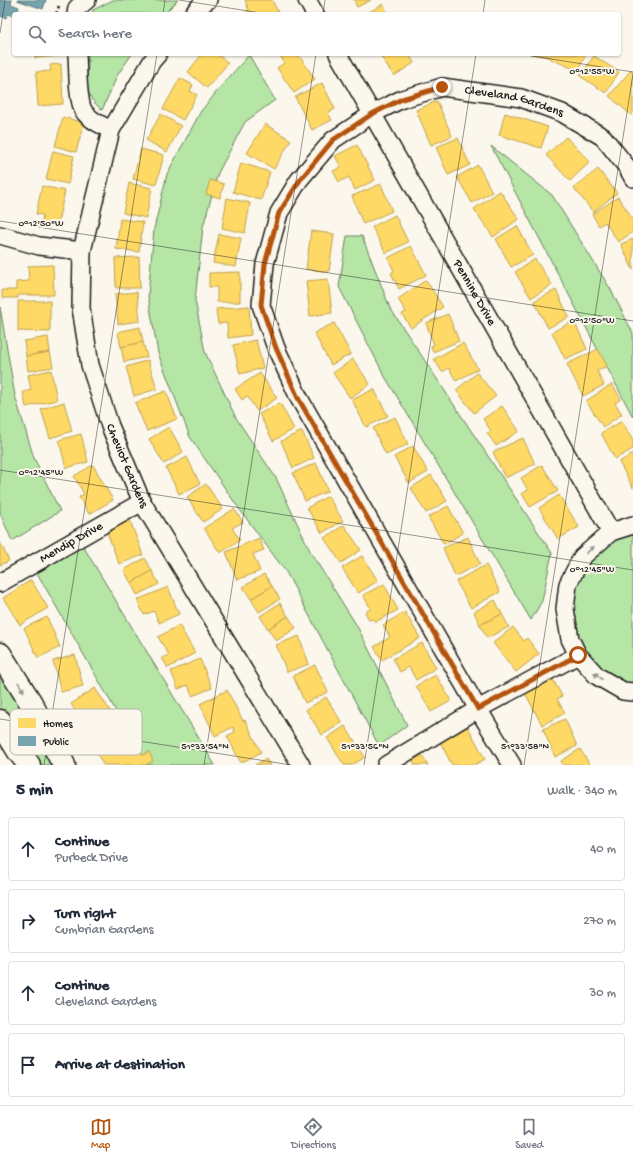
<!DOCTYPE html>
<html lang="en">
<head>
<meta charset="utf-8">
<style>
	body { margin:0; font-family:"Gochi Hand",sans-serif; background:#f2f2f3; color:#1f2937 }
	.stop { position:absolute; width:12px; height:12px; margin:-9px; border:3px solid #b45309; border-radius:50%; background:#fff }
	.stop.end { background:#b45309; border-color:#fff; box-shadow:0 1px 4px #0008 }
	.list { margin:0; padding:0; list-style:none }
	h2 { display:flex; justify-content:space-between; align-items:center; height:52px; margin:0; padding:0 16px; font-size:17px }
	h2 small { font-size:13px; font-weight:400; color:#747a83 }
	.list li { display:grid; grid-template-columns:26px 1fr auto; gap:12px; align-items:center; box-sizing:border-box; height:64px; margin:0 8px 8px; padding:0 8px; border:1px solid #e0e1e3; border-radius:4px }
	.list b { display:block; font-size:15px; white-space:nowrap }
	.list p { margin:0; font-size:13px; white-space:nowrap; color:#747a83 }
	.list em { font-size:13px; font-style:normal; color:#747a83 }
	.icon { flex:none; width:22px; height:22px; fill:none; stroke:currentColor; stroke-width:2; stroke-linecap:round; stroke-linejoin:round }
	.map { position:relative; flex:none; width:633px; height:765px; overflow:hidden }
	.search { position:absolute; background:#fff; box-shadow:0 1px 3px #0004; left:12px; right:12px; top:12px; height:44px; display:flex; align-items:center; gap:10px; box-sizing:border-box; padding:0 14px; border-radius:4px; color:#747a83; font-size:15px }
	.sheet { height:340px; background:#fff }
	nav { display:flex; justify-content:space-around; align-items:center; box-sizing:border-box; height:56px; border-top:1px solid #e0e1e3; background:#fff; font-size:11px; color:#747a83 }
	nav a { display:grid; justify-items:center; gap:2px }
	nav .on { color:#b45309 }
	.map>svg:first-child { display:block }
	.green { fill:#b5e6a6; stroke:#688161 }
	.homes { fill:#ffd966; stroke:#bba050 }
	.public { fill:#76a5af; stroke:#5b7c83 }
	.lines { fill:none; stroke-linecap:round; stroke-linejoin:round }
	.minor-casing { stroke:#1c1c1c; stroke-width:20 }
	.tertiary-casing { stroke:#1c1c1c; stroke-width:25 }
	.path { stroke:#1c1c1c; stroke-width:2.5; stroke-dasharray:3 3; stroke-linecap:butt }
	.minor { stroke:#fbf7ec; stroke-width:17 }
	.tertiary { stroke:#fbf7ec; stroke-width:22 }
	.oneway { fill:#97948e }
	.route { stroke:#b45309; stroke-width:5 }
	.ticks { fill:none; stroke:#1c1c1c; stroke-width:1; stroke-opacity:0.45 }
	.labels { text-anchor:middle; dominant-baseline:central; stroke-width:4; stroke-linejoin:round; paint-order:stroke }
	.street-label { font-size:13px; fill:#1c1c1c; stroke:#fbf7ec }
	.key { fill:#fbf7ec; stroke:#b8b5ae; stroke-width:1 }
	.key-label { font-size:11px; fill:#1c1c1c }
	.ticks-label { font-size:10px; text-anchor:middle; fill:#1c1c1c; stroke:#fbf7ec; stroke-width:4; stroke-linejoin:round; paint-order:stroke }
</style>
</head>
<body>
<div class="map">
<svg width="633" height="765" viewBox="0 0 633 765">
	<rect width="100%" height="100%" fill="#fbf7ec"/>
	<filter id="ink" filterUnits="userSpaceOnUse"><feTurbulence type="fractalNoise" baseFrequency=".025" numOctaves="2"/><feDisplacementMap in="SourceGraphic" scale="8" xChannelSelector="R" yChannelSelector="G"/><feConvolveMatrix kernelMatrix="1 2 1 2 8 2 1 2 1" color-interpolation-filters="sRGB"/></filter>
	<g filter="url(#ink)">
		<g class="green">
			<polygon points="113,0 178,0 164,14 92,14 93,10"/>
			<path d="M 88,54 L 132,54 L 118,74 L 102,110 C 80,92 89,78 88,54 Z"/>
			<polygon points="249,55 275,100 245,122 218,173 203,227 195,300 205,352 236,418 276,478 311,553 357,626 407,725 379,746 286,572 235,503 190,437 158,353 148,296 154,229 167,174 201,111 224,83"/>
			<polygon points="491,146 552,195 611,290 633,333 633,417"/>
			<polygon points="347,236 362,236 390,308 552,553 542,601 531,620 384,375 339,287"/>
			<polygon points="0,307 15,396 34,458 60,511 12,541 0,513"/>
			<polygon points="633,525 633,692 578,655 568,584 582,557"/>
			<polygon points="83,546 215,765 147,765 37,573"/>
			<polygon points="0,665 59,765 35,765 0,707"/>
		</g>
		<g class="homes">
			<polygon points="245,0 272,0 278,12 274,14 245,14 244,13 249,11"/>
			<polygon points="354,0 371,0 357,7"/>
			<polygon points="383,4 388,14 366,14"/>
			<polygon points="35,54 60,54 60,56 35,58"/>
			<polygon points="202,54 217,54 228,63 207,88 188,72"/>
			<polygon points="285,54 298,54 315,79 294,93 277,68 284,63 281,57"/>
			<polygon points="379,54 409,54 414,63 394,76"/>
			<polygon points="530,54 548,54 548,57"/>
			<polygon points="551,54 586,54 578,71 549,58"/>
			<polygon points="594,56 619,72 606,93 580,76"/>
			<polygon points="61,64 63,104 38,106 36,72 51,71 50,65"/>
			<polygon points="631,70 633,71 633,113 631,115 609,96"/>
			<polygon points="180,78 193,85 190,91 197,95 183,120 163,109"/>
			<polygon points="322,83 335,109 328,113 332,120 312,130 295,97"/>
			<polygon points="437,101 452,136 431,145 416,110"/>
			<polygon points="505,113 548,127 541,148 499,135"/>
			<polygon points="161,114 181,126 167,152 146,140"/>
			<polygon points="63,117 84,123 76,152 55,146"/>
			<polygon points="265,124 291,140 274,169 247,153"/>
			<polygon points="566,137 590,162 570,181 546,155"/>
			<polygon points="458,138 470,165 448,175 436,147"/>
			<polygon points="357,145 375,180 355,190 349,177 339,182 333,171 341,167 335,156"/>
			<polygon points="141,149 164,155 156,185 133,179"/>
			<polygon points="53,151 74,156 68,184 46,179"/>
			<polygon points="241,163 270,172 261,200 233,192"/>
			<polygon points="478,165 492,192 472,203 457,177"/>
			<polygon points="598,169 617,193 593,212 574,188"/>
			<polygon points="210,180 224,184 220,198 206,194"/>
			<polygon points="129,183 152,188 146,218 123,213"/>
			<polygon points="381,184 392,211 363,224 352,196"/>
			<polygon points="42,186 65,191 57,226 41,223 43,215 36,214"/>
			<polygon points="500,191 519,219 493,237 474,209"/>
			<polygon points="618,197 633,219 633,232 618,242 605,222 599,226 592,214"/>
			<polygon points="227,198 250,203 245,233 222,228"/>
			<polygon points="395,215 408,242 386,253 372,227"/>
			<polygon points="120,219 143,222 139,252 116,249"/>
			<polygon points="517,226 533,255 511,267 496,239"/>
			<polygon points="311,231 334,234 329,272 306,269"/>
			<polygon points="219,234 241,238 236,267 213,263"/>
			<polygon points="633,239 633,270 621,244"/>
			<polygon points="411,246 426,275 399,289 391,273 394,271 388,258"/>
			<polygon points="139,257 140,288 116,288 115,258"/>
			<polygon points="535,259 552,285 531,298 515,272"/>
			<polygon points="53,265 54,295 18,295 18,298 2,298 2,290 16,290 16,282 29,281 28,266"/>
			<polygon points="240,272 240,302 217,302 217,287 209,287 209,273"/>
			<polygon points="328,279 332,313 310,316 306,281"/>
			<polygon points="426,280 443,307 411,328 402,314 406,312 398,299"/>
			<polygon points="556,290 569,317 548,328 534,301"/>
			<polygon points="137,292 140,321 118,324 115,294"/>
			<polygon points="18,301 50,301 50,332 18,331"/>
			<polygon points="249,306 251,335 228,338 227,323 218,324 216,309"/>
			<polygon points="448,314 459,341 433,352 431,346 434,345 426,323"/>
			<polygon points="574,321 587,349 565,359 552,332"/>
			<polygon points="334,323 351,354 331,365 314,333"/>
			<polygon points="140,327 143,342 121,347 118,332"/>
			<polygon points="48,337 50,352 26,356 24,341"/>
			<polygon points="256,340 263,368 240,374 233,345"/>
			<polygon points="143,342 147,357 124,362 121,347"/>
			<polygon points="463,343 478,369 456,381 449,368 442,372 434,359"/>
			<polygon points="598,349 607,366 597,371 604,385 583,396 567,364"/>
			<polygon points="50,352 53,367 28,371 26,356"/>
			<polygon points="353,359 370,384 350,398 333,373"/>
			<polygon points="148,360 157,389 134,396 126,367"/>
			<polygon points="51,370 57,400 26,407 23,392 31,390 28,375"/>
			<polygon points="260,373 277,398 257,411 247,396 242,400 235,389"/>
			<polygon points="477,373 496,396 474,413 456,390"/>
			<polygon points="612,384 621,399 615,403 622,414 603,427 586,401"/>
			<polygon points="374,389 388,416 366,427 352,400"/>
			<polygon points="166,391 177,419 147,431 135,403"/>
			<polygon points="64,402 72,431 50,438 41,409"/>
			<polygon points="280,403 294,429 273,441 259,414"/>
			<polygon points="502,406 519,431 496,446 487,433 491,431 483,419"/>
			<polygon points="395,417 408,444 386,455 373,428"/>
			<polygon points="622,421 633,441 633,449 615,459 601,433"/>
			<polygon points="169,427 183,452 164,464 149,439"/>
			<polygon points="302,431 314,458 293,468 281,441"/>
			<polygon points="81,434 88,462 66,468 59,440"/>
			<polygon points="523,438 535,464 505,478 493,452"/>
			<polygon points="413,446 428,472 409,483 394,457"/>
			<polygon points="633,454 633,488 619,462"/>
			<polygon points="187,457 200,484 179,494 166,468"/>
			<polygon points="316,463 328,491 305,501 293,473"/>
			<polygon points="93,465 113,500 89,514 79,497 84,494 74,476"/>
			<polygon points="542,465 558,491 530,507 522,494 528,490 521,478"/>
			<polygon points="431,475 447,501 426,513 411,488"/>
			<polygon points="206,484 223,509 203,522 187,497"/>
			<polygon points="559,495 579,527 558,539 539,508"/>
			<polygon points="328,496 343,521 322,533 307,508"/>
			<polygon points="448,506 463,533 444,544 428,517"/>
			<polygon points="234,509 243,522 232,528 240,540 220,553 204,528"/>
			<polygon points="129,518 143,555 119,564 105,527"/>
			<polygon points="344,525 361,550 341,563 324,538"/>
			<polygon points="468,537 480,564 455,576 443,548"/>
			<polygon points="259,538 264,550 253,554 260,571 237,580 226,552"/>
			<polygon points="0,542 9,561 0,565"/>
			<polygon points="362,556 378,581 358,593 342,568"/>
			<polygon points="145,558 152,571 131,583 124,570"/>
			<polygon points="486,565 500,592 471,608 456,581"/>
			<polygon points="152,571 159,584 137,595 131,583"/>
			<polygon points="264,574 272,586 251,599 243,587"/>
			<polygon points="31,580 48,608 20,625 3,598"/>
			<polygon points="384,584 398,610 375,622 373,619 369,620 365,612 371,609 363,595"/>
			<polygon points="272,586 280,599 259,612 251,599"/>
			<polygon points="168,587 179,614 159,623 154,611 144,615 137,600"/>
			<polygon points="495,600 502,614 480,625 474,612"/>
			<polygon points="280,603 288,616 268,629 260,616"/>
			<polygon points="405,612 420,638 382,660 374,647 390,637 383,625"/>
			<polygon points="502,614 509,627 487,638 480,625"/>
			<polygon points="288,616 296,628 276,641 268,629"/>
			<polygon points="47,617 60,647 38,658 24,628"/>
			<polygon points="179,625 195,653 168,668 162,658 169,655 158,637"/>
			<polygon points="513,627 524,641 527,638 539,654 516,672 493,643"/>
			<polygon points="299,636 309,664 287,672 276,645"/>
			<polygon points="422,643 436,668 416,680 409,667 400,672 393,659"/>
			<polygon points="75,655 83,686 61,692 53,661"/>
			<polygon points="200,659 212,688 192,696 188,685 178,689 171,671"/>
			<polygon points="315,665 328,692 305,703 293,676"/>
			<polygon points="436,675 451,701 431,712 416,686"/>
			<polygon points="552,678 562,696 557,699 565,713 542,725 525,693"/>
			<polygon points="95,688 117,721 101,731 98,727 90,733 71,704"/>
			<polygon points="227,690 243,721 245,720 261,752 241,763 227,736 235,732 233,727 215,736 200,704"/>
			<polygon points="326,697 342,723 322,735 306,710"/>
			<polygon points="565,719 577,746 555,757 543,729"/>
			<polygon points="345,726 365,757 352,765 344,765 327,738"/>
			<polygon points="468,727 485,759 474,765 452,765 440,742"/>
			<polygon points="115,731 126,753 139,746 143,755 149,752 153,761 145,765 103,765 92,742"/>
			<polygon points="580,749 590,765 563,765 561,761"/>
			<polygon points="422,755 428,765 415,765 413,761"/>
			<polygon points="266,759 270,765 255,765"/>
		</g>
		<g class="public">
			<polygon points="0,0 12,0 11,4 19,7 17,14 14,14 14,16 7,14 6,18 0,16"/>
			<polygon points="17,0 46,0 43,9"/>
		</g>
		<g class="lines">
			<defs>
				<g id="minor">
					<polyline points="307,0 315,14"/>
					<polyline points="76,14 77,8 87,0"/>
					<polyline points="193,14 200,6 208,0"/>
					<path d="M 77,54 C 78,67 77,104 85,113 C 91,121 102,125 111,130"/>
					<path id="s1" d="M 158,54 L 152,61 L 111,130 L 82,251 L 81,308 L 90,365 L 110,426 L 142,502 L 301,765"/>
					<path id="s2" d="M 338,54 L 611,532"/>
					<polyline points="0,235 39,246 82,251"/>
					<polyline points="633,525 611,532 582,557 568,584 565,609 570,639 578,655 597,676 623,691 633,692"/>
					<path id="s3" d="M 0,583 L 142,502"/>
					<polyline points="386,765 478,709 578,655"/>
					<path id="s4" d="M 512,765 L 478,709 L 299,398 L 276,348 L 261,305 L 265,264 L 279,213 L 299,180 L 333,140 L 372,114 L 402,99 L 442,87 L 521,98 L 562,113 L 603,137 L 627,167 L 633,178"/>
				</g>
				<g id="tertiary">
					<polyline points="0,654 31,703 64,765"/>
					<polyline points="0,721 19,752 29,765"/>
				</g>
			</defs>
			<use href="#minor" class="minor-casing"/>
			<use href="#tertiary" class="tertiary-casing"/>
			<polyline class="path" points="56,14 59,6"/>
			<use href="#minor" class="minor"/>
			<use href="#tertiary" class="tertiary"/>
		</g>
		<defs><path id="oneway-solid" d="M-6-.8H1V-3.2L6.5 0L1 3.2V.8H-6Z"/></defs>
		<g class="oneway">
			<use href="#oneway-solid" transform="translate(590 550) rotate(-41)"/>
			<use href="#oneway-solid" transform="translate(598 676) rotate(-143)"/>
			<use href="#oneway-solid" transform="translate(21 687) rotate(58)"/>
		</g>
	</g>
	<g class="lines" filter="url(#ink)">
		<polyline class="route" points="442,87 402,99 372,114 333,140 300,180 279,213 265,264 261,305 276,348 298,398 478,709 578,655"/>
	</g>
	<path class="ticks" d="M 179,0 L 267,14M 163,14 L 165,0M 323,14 L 325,0M 483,14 L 485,0M 0,33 L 5,0M 520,54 L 633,72M 0,221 L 633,321M 0,470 L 633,570M 0,719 L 291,765M 44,765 L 157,54M 204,765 L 316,54M 364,765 L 476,54M 524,765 L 633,74"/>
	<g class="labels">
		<g class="street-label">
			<text stroke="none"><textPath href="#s4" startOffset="906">Cleveland Gardens</textPath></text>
			<text stroke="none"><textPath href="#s2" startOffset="275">Pennine Drive</textPath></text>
			<text stroke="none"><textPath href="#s1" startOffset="436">Cheviot Gardens</textPath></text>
			<text stroke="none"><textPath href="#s3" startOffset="82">Mendip Drive</textPath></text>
		</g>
	</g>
	<rect x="10" y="709" width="132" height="46" rx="6" class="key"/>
	<rect x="18" y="718" width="18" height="10" fill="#ffd966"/>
	<rect x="18" y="736" width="18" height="10" fill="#76a5af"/>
	<g class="key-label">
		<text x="43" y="727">Homes</text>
		<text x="43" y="745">Public</text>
	</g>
	<g class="ticks-label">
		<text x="592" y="74">0°12'55"W</text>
		<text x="41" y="226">0°12'50"W</text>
		<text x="592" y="323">0°12'50"W</text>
		<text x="41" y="475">0°12'45"W</text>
		<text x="592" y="572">0°12'45"W</text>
		<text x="205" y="749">51°33'54"N</text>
		<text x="365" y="749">51°33'56"N</text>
		<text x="525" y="749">51°33'58"N</text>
	</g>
</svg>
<div class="stop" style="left:578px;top:655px"></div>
<div class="stop end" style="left:442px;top:87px"></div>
<div class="search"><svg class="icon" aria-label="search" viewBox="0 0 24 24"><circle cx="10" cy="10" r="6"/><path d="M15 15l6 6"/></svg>Search here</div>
</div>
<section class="sheet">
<h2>5 min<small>Walk · 340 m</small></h2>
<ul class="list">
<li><svg class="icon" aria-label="ahead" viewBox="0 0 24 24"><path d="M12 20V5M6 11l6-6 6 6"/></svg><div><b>Continue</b><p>Purbeck Drive</p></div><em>40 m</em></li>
<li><svg class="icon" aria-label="right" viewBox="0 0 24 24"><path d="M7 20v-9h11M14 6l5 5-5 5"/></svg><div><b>Turn right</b><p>Cumbrian Gardens</p></div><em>270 m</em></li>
<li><svg class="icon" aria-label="ahead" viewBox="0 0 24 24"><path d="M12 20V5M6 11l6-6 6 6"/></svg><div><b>Continue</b><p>Cleveland Gardens</p></div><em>30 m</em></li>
<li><svg class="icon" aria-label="arrive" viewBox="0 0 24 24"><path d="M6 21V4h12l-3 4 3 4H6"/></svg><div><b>Arrive at destination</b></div></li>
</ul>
</section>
<nav>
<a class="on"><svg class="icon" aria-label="map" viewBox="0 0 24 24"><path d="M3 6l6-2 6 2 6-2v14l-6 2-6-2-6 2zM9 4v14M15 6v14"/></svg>Map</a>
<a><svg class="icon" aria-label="directions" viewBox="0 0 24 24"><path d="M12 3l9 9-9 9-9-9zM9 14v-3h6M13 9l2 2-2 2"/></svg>Directions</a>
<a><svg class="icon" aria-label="saved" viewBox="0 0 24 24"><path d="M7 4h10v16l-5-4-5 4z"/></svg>Saved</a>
</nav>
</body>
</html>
